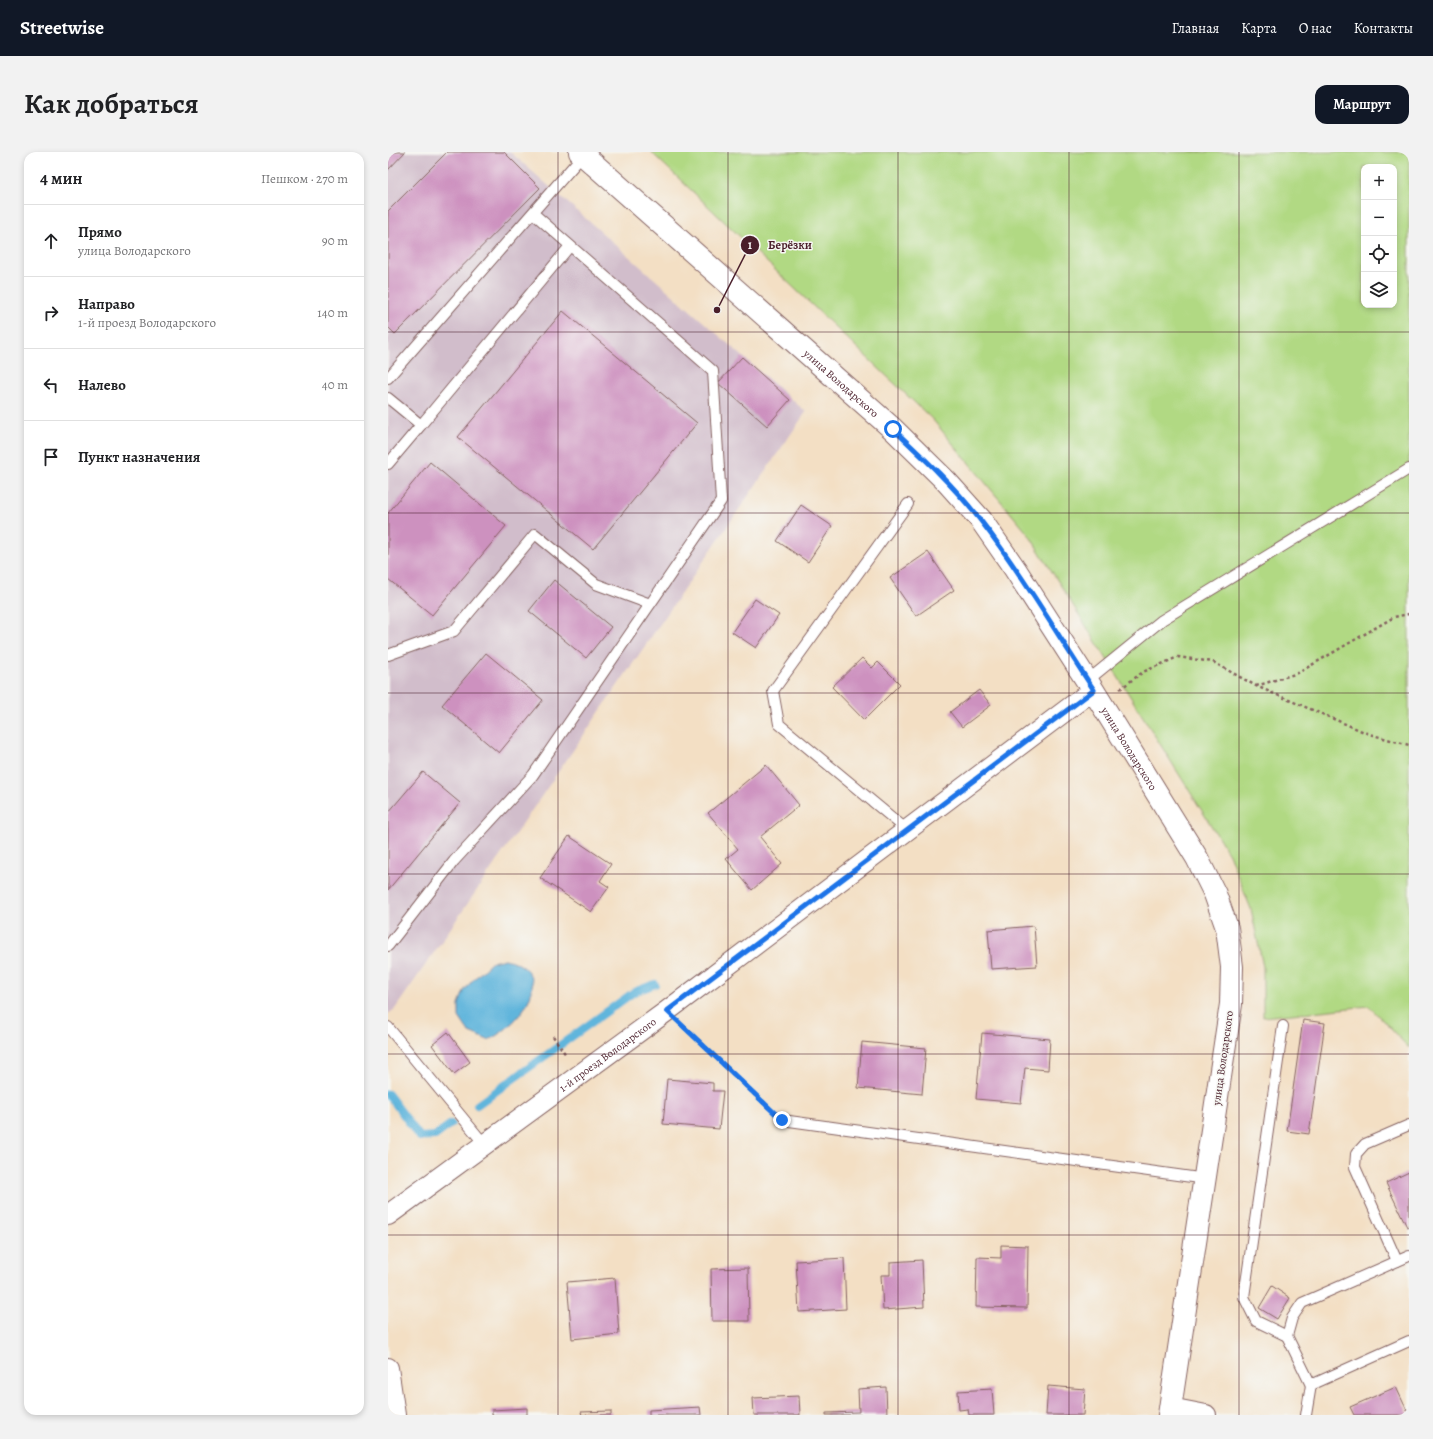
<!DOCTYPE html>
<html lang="ru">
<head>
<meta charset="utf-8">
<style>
	body { margin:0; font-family:Alegreya,serif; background:#f2f2f2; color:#202124 }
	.controls { position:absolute; right:12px; top:12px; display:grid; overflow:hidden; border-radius:8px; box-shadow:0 2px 6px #0003 }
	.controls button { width:36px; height:36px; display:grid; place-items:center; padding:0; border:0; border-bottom:1px solid #e0e0e0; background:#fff; color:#202124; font:20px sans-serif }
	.stop { position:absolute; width:12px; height:12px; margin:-9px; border:3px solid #1a73e8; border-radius:50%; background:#fff }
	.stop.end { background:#1a73e8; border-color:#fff; box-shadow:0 1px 4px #0008 }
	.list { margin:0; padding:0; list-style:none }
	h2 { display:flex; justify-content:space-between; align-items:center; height:52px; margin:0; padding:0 16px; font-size:17px }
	h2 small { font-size:13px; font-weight:400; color:#757577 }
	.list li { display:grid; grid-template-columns:26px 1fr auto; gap:12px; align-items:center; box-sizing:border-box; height:72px; padding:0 16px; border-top:1px solid #e0e0e0 }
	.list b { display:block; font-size:15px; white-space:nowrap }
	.list p { margin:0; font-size:13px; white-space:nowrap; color:#757577 }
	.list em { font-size:13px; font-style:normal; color:#757577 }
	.icon { flex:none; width:22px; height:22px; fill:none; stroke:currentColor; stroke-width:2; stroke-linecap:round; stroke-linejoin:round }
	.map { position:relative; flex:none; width:1021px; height:1263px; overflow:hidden; border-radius:12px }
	header { display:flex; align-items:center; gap:24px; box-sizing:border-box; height:56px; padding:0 20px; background:#111827; color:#fff }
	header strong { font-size:19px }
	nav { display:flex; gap:22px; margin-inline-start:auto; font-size:14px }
	.intro { display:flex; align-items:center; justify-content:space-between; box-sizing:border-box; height:96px; padding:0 24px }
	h1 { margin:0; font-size:28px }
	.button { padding:10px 18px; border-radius:12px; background:#111827; color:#fff; font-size:14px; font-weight:700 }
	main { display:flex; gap:24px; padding:0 24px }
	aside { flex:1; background:#fff; border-radius:12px; box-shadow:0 2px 6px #0003 }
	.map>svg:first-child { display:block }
	.industrial { fill:#d1bdcb }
	.green { fill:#b1d983; stroke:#7e7c57; fill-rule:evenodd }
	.water { fill:#60b5dc; stroke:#556a84 }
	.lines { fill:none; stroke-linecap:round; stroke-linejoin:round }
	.stream { stroke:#60b5dc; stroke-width:8 }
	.building { fill:#cd91bf }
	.service-casing { stroke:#856261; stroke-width:12 }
	.minor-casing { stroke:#856261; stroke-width:22 }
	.tertiary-casing { stroke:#856261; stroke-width:24 }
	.path { stroke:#856261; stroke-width:2.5; stroke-dasharray:3 3; stroke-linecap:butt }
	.service { stroke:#fff; stroke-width:10 }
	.minor { stroke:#fff; stroke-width:20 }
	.tertiary { stroke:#fff; stroke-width:22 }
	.route { stroke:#1a73e8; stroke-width:5 }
	.grid { fill:none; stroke:#4a1f2b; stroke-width:1; stroke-opacity:0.55 }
	.labels { text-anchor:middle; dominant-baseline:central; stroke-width:3; stroke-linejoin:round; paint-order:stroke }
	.street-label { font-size:11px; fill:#4a1f2b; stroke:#f6f6f2 }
	.leader { fill:none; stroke:#4a1f2b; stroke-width:1.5 }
	.callout-dot { fill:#4a1f2b; stroke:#f6f6f2; stroke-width:1.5 }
	.mark-label { font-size:12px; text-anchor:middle; font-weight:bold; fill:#fff }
	.callout-label { font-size:12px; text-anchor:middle; font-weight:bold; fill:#4a1f2b; stroke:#f6f6f2; stroke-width:3; stroke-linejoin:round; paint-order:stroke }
</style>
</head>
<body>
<header>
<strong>Streetwise</strong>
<nav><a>Главная</a><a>Карта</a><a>О нас</a><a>Контакты</a></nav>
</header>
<div class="intro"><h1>Как добраться</h1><a class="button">Маршрут</a></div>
<main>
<aside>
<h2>4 мин<small>Пешком · 270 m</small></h2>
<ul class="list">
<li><svg class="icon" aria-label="ahead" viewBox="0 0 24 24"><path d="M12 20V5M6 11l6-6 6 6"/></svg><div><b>Прямо</b><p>улица Володарского</p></div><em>90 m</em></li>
<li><svg class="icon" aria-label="right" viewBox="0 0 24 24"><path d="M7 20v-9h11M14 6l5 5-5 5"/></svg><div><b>Направо</b><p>1-й проезд Володарского</p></div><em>140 m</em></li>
<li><svg class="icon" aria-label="left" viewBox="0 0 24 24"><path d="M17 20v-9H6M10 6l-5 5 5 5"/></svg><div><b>Налево</b></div><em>40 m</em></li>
<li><svg class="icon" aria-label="arrive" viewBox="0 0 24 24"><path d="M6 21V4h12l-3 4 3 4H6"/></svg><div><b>Пункт назначения</b></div></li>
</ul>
</aside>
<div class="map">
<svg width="1021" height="1263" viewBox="0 0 1021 1263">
	<rect width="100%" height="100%" fill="#f6f6f2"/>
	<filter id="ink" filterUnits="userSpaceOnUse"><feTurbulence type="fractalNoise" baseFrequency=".025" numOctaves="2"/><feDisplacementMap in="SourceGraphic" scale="8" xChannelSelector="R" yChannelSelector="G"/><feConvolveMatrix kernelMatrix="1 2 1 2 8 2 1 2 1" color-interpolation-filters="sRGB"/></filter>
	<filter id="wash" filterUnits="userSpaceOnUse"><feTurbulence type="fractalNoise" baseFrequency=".012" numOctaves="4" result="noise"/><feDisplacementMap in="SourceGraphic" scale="16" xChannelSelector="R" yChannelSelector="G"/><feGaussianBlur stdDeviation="0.9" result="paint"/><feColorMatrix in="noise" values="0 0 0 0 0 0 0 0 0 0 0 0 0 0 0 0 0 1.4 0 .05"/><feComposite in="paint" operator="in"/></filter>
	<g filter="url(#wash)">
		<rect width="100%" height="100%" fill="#f3dfc4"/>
		<polygon class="industrial" points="0,0 122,0 418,260 7,857 0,862"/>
		<path class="green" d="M 263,0 L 1021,0 L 1021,896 L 981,854 L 875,865 L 875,815 L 863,757 L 841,702 L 641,383 L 545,268 ZM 976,15 L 1006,15 L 1006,153 L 976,153 Z"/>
		<path class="water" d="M 117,807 C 172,820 132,874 100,888 L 81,880 L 71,865 L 71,852 L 76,839 L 84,829 L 104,810 Z"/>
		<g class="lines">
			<g class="stream">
				<polyline points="0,942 32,985 47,984 63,972"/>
				<polyline points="89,953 246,840 267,832"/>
			</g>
		</g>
		<g id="blocks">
			<g class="building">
				<polygon points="0,0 17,0 0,18"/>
				<polygon points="59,0 116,0 152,36 7,182 0,175 0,59"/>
				<polygon points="175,159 309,271 205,397 70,285"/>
				<polygon points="354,205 402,248 379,274 330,231"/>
				<polygon points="42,310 118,374 44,463 0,427 0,361"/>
				<polygon points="413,353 444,374 420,410 389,389"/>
				<polygon points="540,400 566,438 528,464 502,426"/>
				<polygon points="166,428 223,475 198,506 141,459"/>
				<polygon points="367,447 391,463 368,496 344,480"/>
				<polygon points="98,501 155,548 111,601 54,553"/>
				<polygon points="474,506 484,516 490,510 512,532 476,568 444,535"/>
				<polygon points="591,538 603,553 574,575 562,560"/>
				<polygon points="378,613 411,653 372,685 394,712 364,738 338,707 350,697 320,661"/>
				<polygon points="35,620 72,651 0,738 0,661"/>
				<polygon points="181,684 223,712 212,729 221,735 203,760 152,726"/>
				<polygon points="646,774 649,814 603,817 600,778"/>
				<polygon points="915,868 937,871 921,982 899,979"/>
				<polygon points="60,880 82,910 66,922 44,893"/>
				<polygon points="594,881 662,887 660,918 637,916 633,951 588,947"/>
				<polygon points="474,890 538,896 534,942 470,936"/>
				<polygon points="279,927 325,931 325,939 335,939 331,977 275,972"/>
				<polygon points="1021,1020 1021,1074 1019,1075 998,1031"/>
				<polygon points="613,1093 640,1094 639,1156 588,1155 589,1105 613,1106"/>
				<polygon points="456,1106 458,1157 411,1160 408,1109"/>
				<polygon points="534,1108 536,1155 495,1158 493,1123 502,1123 502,1110"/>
				<polygon points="360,1116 361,1169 324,1169 323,1117"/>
				<polygon points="227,1126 231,1182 184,1187 179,1130"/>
				<polygon points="884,1134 902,1146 889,1167 871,1156"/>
				<polygon points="660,1234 697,1237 695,1263 658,1263"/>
				<polygon points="498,1235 499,1263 438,1263 438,1261 471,1260 470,1237"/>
				<polygon points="1008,1235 1021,1263 966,1263 962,1255"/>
				<polygon points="604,1237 606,1263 581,1263 580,1257 571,1258 570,1239"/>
				<polygon points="411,1244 412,1263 366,1263 365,1246"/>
				<polygon points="312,1255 313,1263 261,1263 261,1258"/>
				<polygon points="139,1256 139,1263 104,1263 104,1258"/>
				<polygon points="223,1259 223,1263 194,1263 193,1260"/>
			</g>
		</g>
	</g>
	<g filter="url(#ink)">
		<use href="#blocks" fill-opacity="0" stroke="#856261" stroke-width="1"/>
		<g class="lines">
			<defs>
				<g id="service">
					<polyline points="0,226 195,3"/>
					<polyline points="0,246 33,273 0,312"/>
					<polyline points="33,273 182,94"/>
					<polyline points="0,503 66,479 147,382 208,432 262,452"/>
					<polyline points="699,529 774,468 1021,317"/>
					<polyline points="519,678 391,572 385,539 520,352"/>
					<polyline points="0,794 66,709 145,623 333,349 325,219 145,61"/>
					<polyline points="895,874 856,1145 868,1169 899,1184"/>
					<polyline points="0,875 97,993"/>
					<polyline points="394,968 818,1027"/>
					<polyline points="1009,1109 967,1015 968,1002 977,992 1021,973"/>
					<polyline points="923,1233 899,1184 904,1166 914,1151 1021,1104"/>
					<polyline points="918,1263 923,1233 1021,1189"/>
				</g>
				<g id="minor">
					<path id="s1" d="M 0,1063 L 279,859 L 705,538"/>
					<polyline points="0,1216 7,1263"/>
					<polyline points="782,1256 818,1263"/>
				</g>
				<g id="tertiary">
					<path id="s2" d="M 192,0 L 505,277 L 558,329 L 593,368 L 627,417 L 705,538 L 809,706 L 827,742 L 839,776 L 844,815 L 843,852 L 781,1263"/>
				</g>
			</defs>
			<use href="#service" class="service-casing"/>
			<use href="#minor" class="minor-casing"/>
			<use href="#tertiary" class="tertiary-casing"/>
			<g class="path">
				<polyline points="868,534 910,521 1006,465 1021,462"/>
				<polyline points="732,537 755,520 790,505 825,510 868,534 981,582 1021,593"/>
				<polyline points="296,875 382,957"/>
				<polyline points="165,884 178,903"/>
			</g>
			<use href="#service" class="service"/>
			<use href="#minor" class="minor"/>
			<use href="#tertiary" class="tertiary"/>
		</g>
	</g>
	<g class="lines" filter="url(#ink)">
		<path class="route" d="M 394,968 L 279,859 L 706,538 C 669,482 634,422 593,369 C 567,335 536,306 505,277"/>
	</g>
	<path class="grid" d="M 170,0 L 170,1263M 340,0 L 340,1263M 510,0 L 510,1263M 681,0 L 681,1263M 851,0 L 851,1263M 0,180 L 1021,180M 0,361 L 1021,361M 0,541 L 1021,541M 0,722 L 1021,722M 0,902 L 1021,902M 0,1083 L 1021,1083"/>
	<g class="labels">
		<g class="street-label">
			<text stroke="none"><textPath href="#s2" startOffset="349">улица Володарского</textPath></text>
			<text stroke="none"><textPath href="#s2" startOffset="817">улица Володарского</textPath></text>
			<text stroke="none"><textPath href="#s1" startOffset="272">1-й проезд Володарского</textPath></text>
			<text transform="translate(835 906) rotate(-82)">улица Володарского</text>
		</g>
	</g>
	<path class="leader" d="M329 158L362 93"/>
	<g class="callout-dot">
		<circle cx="329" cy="158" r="4"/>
		<circle cx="362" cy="93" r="10"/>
	</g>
	<g class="mark-label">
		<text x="362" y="97">1</text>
	</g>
	<g class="callout-label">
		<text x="402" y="97">Берёзки</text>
	</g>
</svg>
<div class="controls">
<button>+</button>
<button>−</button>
<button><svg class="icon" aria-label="locate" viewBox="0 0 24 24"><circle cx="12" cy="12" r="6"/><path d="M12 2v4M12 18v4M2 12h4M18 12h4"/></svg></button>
<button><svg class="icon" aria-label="layers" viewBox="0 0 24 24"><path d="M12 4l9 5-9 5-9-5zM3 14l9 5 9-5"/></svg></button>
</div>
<div class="stop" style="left:505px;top:277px"></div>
<div class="stop end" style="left:394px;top:968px"></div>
</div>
</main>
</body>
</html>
